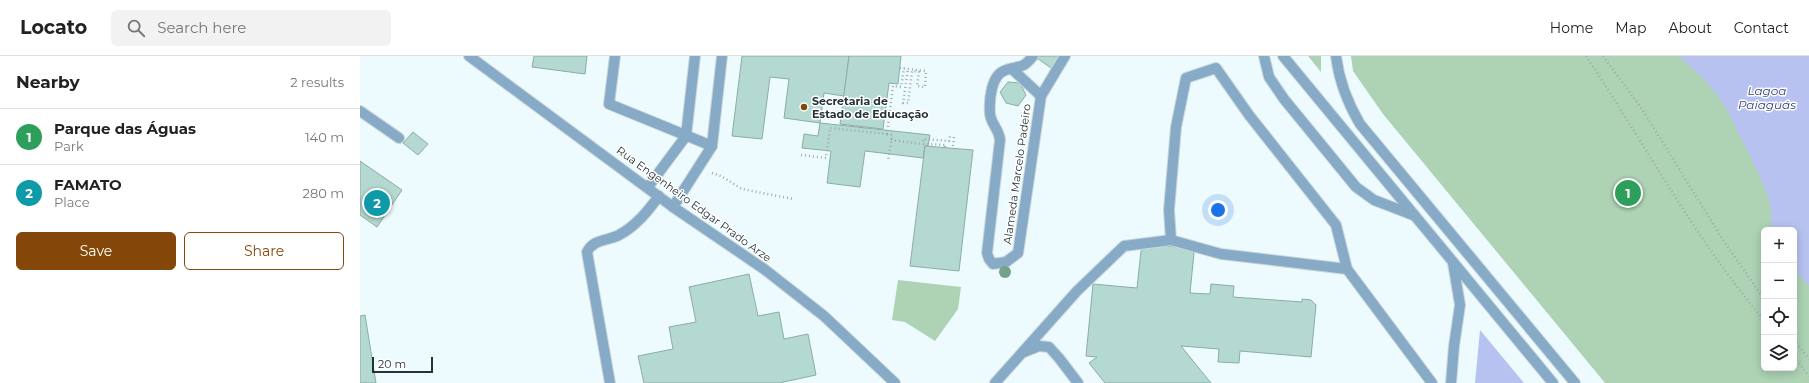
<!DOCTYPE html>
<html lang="en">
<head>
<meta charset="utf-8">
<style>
	body { margin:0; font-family:Montserrat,sans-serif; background:#f2f2f2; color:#222 }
	.controls { position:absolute; right:12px; bottom:12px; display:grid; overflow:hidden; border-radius:6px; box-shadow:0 2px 10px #0003 }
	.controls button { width:36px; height:36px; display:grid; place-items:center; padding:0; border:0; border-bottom:1px solid #e0e0e0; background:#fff; color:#222; font:20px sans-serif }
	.scale { position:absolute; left:12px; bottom:10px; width:61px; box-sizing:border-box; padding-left:4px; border:2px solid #253336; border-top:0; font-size:11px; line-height:14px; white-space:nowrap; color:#253336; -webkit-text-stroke:3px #fff; paint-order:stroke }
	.you { position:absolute; left:858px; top:154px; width:14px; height:14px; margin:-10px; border:3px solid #fff; border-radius:50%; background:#1a73e8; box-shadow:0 0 0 6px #1a73e833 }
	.badge { display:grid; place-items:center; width:26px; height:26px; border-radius:50%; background:#854709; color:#fff; font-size:13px; font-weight:700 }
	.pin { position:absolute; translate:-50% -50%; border:2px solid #fff; box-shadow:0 1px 4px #0006 }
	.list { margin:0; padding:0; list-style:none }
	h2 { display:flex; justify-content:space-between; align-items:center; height:52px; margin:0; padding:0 16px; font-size:17px }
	h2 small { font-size:13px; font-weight:400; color:#767676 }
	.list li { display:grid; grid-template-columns:26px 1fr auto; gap:12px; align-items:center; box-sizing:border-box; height:56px; padding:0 16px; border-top:1px solid #e0e0e0 }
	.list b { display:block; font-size:15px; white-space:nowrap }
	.list p { margin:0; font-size:13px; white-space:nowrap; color:#767676 }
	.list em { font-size:13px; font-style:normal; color:#767676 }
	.actions { display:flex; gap:8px; padding:12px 16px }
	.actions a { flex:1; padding:9px 0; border:1px solid #854709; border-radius:6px; text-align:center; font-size:14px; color:#854709 }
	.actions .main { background:#854709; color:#fff }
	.icon { flex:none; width:22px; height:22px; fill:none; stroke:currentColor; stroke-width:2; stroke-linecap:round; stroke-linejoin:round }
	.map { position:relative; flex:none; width:1449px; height:327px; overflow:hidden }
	header { display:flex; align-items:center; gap:24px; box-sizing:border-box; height:56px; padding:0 20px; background:#fff; border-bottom:1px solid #e0e0e0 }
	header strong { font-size:19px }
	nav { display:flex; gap:22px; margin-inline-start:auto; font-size:14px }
	.search { width:280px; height:36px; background:#f2f2f2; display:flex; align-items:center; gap:10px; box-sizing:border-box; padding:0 14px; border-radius:6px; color:#767676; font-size:15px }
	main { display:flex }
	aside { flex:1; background:#fff }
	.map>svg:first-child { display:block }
	.green { fill:#add2b4; fill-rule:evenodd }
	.water { fill:#b7c2f1 }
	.building { fill:#b4d9d1; stroke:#8aada6 }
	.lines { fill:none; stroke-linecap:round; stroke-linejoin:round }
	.minor-casing { stroke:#c9d7db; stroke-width:12 }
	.path { stroke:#9caaae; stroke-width:2.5; stroke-dasharray:1 3; stroke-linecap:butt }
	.minor { stroke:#87aac7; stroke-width:10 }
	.tree { fill:#75a089 }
	.poi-dot { fill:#854709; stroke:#fff; stroke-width:1.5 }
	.labels { text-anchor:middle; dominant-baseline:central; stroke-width:3; stroke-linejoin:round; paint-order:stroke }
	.poi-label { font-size:11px; font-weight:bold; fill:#253336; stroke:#fff; text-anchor:start }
	.street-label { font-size:11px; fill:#253336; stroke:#fff }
	.water-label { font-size:12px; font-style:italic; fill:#38407a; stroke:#fff }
</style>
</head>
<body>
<header>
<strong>Locato</strong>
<div class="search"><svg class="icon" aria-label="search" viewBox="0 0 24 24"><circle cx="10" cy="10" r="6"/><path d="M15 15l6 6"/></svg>Search here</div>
<nav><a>Home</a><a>Map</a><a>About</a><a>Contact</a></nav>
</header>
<main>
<aside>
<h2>Nearby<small>2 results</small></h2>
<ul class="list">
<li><span class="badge" style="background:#2e9e5b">1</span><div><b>Parque das Águas</b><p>Park</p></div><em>140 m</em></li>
<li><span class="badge" style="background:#0f9aa8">2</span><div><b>FAMATO</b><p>Place</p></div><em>280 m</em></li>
</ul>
<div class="actions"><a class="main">Save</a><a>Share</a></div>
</aside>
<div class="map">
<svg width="1449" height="327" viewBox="0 0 1449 327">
	<rect width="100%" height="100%" fill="#edfbff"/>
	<g class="green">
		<polygon points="948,0 961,0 961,16"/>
		<path d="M 991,0 L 1449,0 L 1449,327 L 1245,327 L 1023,58 L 993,15 ZM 1404,174 L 1434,174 L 1434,312 L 1404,312 Z"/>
		<polygon points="538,224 601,231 598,253 575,285 545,266 532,264"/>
	</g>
	<g class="water">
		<polygon points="1319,0 1449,0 1449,230 1434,213 1434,174 1411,174 1411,154 1409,142 1396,112 1364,48 1345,24"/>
		<polygon points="1120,274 1164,327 1115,327"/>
	</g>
	<g class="building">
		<polygon points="174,0 227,0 225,18 172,11"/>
		<polygon points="382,0 489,0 484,40 464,37 460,67 424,62 429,23 410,21 402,83 372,80"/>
		<polygon points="489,0 541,0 538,28 529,27 523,73 480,68"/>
		<polygon points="674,0 700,0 694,11 691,12"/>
		<polygon points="648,26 660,27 666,39 658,50 646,47 640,36"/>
		<polygon points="460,67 570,79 568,90 565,90 563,102 505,95 500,131 467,127 471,95 442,92 444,78 458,80"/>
		<polygon points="53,76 68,88 58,99 43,87"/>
		<polygon points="565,90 613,94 599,215 550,210"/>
		<polygon points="0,105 42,134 17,171 0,159"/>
		<polygon points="787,188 828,192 834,197 830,237 850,238 851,228 874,230 873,241 942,246 942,243 951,244 956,249 951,301 880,295 879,307 858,306 859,293 821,290 851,327 745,327 729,307 737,301 726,300 733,228 777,232 781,195"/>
		<polygon points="389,218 398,260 419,256 424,283 448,278 456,319 419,327 284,327 278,300 313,293 309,271 336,266 329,231"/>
		<polygon points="5,259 16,327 0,327 0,260"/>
	</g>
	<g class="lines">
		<defs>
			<g id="minor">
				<polyline points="109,0 313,151 404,213 464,260 535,327"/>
				<polyline points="255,0 249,48 352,90"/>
				<path d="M 673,0 C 662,14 660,9 646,14 C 631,18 629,44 630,58 C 631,68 639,73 640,84 L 627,197 L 629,203 L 633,208 L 646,206 L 658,197 L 681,40 L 705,0"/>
				<polyline points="904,0 909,21 924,43 996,131 1014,144 1053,159"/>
				<polyline points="923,0 1193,327"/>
				<path d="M 976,0 C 979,25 987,46 1000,68 L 1215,327"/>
				<polyline points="652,13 681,40"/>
				<polyline points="0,55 39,82"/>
				<polyline points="288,131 326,80 335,0"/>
				<polyline points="313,151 352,90 362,0"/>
				<polyline points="811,184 809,154 816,71 826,22 856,12 889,59 976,169 987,213"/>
				<polyline points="664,296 679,290 689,291 699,302 718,327"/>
				<path d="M 250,327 L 227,196 C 233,183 248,185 259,179 C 276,170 288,155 299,140"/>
				<polyline points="635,327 717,235 764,190 811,184 861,198 987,213 1072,327"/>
				<polyline points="1091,327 1094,290 1100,249 1093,207"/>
			</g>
		</defs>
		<use href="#minor" class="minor-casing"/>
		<g class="path">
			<path d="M 1226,0 C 1285,88 1335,183 1404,264"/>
			<polyline points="1243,0 1282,53 1363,184 1404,243"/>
			<path d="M 540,12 C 548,13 557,14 566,15 L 565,31 L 557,30 L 559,16 L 552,15 L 548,47 L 543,47 L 548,13"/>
			<polyline points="527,78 532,79 528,105"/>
			<polyline points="531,84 562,88"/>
			<polyline points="593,90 594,81"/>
			<polyline points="585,91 586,89 563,88 563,83 589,85 590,80"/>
			<polyline points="441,99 466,102 470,72 527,78 533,30 541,31 544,12"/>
			<polyline points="352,117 361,120 382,133 433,143"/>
			<polyline points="1434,284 1449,303"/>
			<polyline points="1434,301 1449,320"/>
		</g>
		<use href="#minor" class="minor"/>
	</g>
	<circle class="tree" cx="645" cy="216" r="6"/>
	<circle class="poi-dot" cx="444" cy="51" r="4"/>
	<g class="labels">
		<g class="poi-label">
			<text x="452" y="45">Secretaria de<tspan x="452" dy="13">Estado de Educação</tspan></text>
		</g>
		<g class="street-label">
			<text transform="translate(657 118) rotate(-82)">Alameda Marcelo Padeiro</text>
			<text transform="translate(334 148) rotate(36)">Rua Engenheiro Edgar Prado Arze</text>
		</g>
		<g class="water-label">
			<text x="1407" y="34">Lagoa<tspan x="1407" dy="14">Paiaguás</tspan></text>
		</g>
	</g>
</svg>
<div class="controls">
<button>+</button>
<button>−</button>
<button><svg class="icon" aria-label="locate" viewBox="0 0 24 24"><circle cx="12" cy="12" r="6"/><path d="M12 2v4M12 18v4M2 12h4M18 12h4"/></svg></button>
<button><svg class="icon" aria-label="layers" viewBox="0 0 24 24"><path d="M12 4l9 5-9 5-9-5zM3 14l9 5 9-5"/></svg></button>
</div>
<div class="scale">20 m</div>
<div class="you"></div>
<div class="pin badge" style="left:1268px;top:137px;background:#2e9e5b">1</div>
<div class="pin badge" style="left:17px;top:147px;background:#0f9aa8">2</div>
</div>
</main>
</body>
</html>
